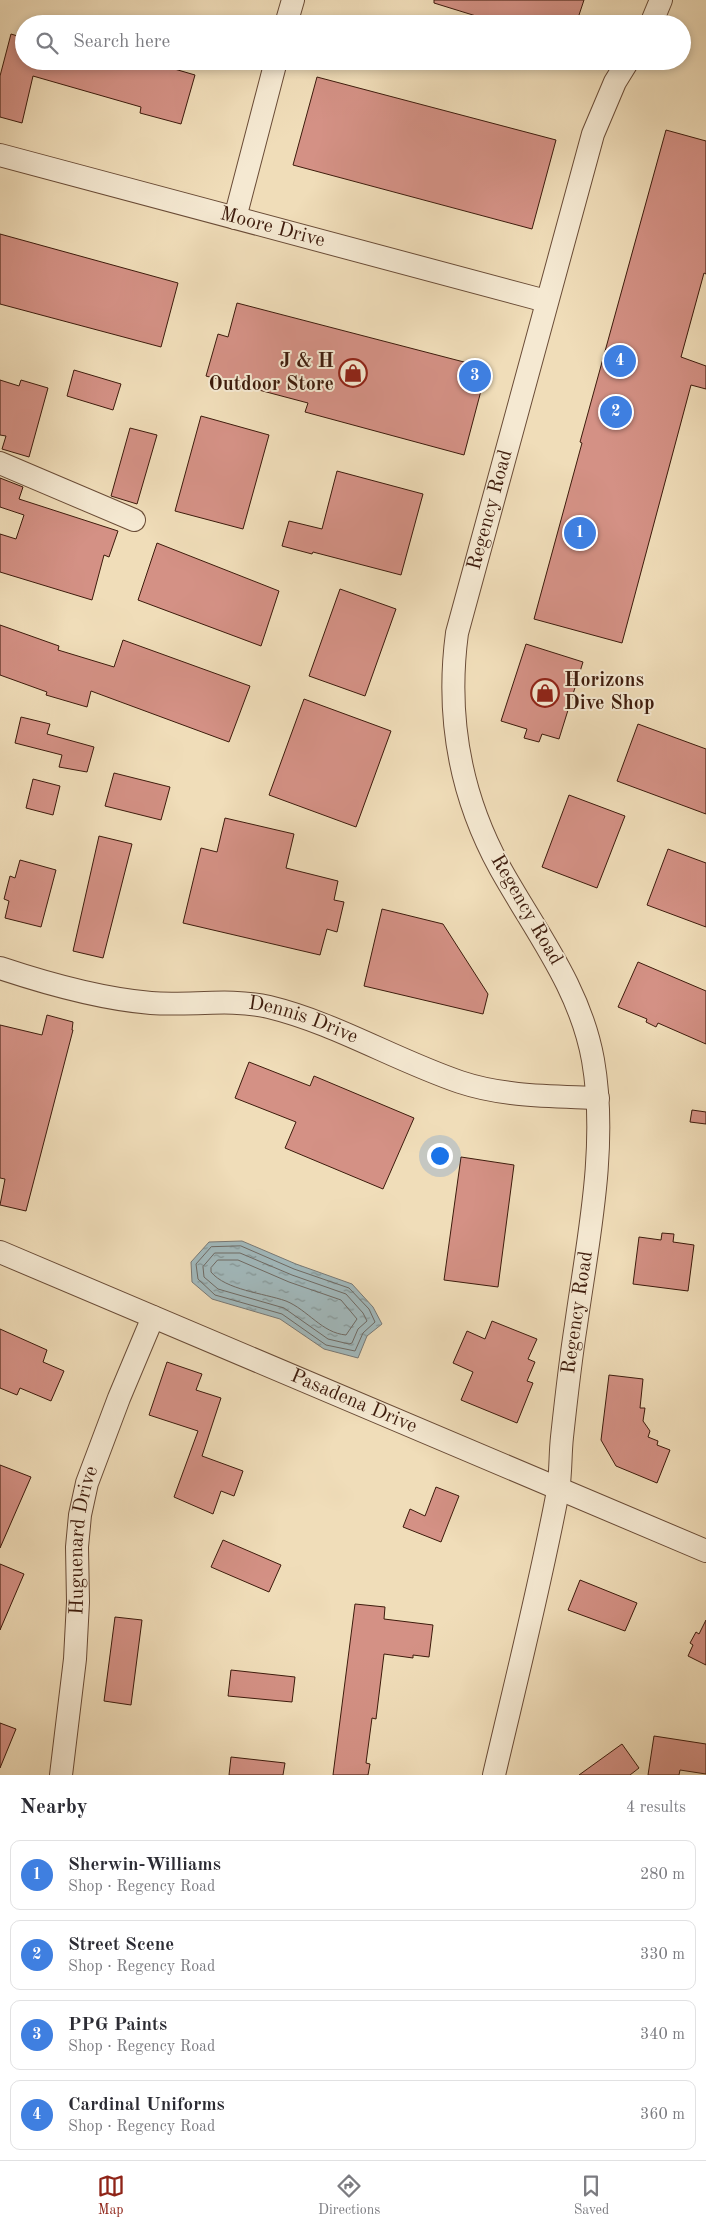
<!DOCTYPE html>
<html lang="en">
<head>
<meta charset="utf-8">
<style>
	body { margin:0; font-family:"Old Standard TT",serif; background:#f2f2f3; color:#2b2b33 }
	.you { position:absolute; left:439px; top:1155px; width:18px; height:18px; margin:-12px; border:4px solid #fff; border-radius:50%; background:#1a73e8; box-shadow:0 0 0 8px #1a73e833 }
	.badge { display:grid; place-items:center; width:32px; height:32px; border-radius:50%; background:#8f2418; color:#fff; font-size:16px; font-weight:700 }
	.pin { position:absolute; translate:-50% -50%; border:2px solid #fff; box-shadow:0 1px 5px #0006 }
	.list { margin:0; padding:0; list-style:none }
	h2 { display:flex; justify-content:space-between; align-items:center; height:65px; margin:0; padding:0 20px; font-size:21px }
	h2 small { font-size:16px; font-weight:400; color:#7c7c81 }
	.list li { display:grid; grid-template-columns:32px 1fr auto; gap:15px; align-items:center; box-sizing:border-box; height:70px; margin:0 10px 10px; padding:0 10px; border:1px solid #e1e1e2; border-radius:10px }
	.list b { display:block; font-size:19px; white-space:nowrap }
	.list p { margin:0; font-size:16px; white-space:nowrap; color:#7c7c81 }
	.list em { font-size:16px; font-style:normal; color:#7c7c81 }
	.icon { flex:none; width:28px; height:28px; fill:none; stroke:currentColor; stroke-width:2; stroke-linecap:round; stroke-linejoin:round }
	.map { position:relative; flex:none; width:706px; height:1775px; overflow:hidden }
	.search { position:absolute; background:#fff; box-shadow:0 2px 8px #0003; left:15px; right:15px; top:15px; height:55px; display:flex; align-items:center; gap:12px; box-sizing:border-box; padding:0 18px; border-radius:28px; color:#7c7c81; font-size:19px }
	.sheet { height:385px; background:#fff }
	nav { display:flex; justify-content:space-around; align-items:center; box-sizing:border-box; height:70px; border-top:1px solid #e1e1e2; background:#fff; font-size:14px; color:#7c7c81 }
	nav a { display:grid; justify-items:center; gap:2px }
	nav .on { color:#8f2418 }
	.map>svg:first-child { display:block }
	.water { fill:url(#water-ripples); stroke:#797975 }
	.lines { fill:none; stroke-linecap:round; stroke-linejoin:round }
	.shore { stroke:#6f6a64; stroke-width:1 }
	.building { fill:#d49185; stroke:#3d1b0c }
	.minor-casing { stroke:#6a4c37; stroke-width:24 }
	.minor { stroke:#f5e9d2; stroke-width:22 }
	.labels { text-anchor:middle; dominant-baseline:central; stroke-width:4; stroke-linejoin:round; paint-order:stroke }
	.street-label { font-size:20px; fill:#3d1b0c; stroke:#f5e9d2 }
	.poi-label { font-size:20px; font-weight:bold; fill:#3d1b0c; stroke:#f5e9d2; text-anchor:end }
</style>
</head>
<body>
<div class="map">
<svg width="706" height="1775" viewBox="0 0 706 1775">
	<defs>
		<pattern id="water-ripples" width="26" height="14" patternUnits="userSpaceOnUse" patternTransform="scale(1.25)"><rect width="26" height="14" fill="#a1b8bb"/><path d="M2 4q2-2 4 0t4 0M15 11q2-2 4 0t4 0" fill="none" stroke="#849596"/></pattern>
	</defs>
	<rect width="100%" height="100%" fill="#f0ddb9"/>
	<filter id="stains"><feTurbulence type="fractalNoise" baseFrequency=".004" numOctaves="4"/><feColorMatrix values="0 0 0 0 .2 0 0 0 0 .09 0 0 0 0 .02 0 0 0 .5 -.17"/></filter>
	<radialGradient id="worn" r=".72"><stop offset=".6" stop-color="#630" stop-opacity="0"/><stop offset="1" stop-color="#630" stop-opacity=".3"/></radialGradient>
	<polygon class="water" points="242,1241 296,1264 352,1284 373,1307 382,1324 367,1336 358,1358 324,1349 280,1319 212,1299 192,1282 191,1262 209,1242"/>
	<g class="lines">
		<g class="shore">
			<polygon points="241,1246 294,1269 349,1288 369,1309 375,1322 363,1333 355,1351 326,1345 282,1314 215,1295 198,1279 196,1264 211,1247"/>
			<polygon points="215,1253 240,1253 292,1275 346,1294 363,1313 367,1321 358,1329 352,1343 349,1344 328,1339 284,1308 218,1289 204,1277 203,1267"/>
			<path d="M 218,1260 L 238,1260 L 289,1282 L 341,1300 L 357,1319 L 346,1335 C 322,1333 308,1310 286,1301 C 263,1293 226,1290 211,1272 L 211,1268 Z"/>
		</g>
	</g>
	<g class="building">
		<polygon points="434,0 584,0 576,24 502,24 434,3"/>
		<polygon points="11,34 24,38 24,61 147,61 195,75 181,124 140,113 141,107 33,76 22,123 0,117 0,76"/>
		<polygon points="317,77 556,140 532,229 293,165"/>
		<polygon points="666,130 706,141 706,274 704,273 681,357 706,366 706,389 691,385 622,643 534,619 582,443 580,442"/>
		<polygon points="0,234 178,283 161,347 0,304"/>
		<polygon points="237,303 487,368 464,455 305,412 308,403 206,376 218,334 228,337"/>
		<polygon points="74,370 121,384 113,410 67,396"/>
		<polygon points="0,380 19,386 21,380 48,388 29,457 2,449 6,436 0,435"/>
		<polygon points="201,416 269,435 243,529 175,511"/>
		<polygon points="130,428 157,435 137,504 111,496"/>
		<polygon points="337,471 423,494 401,575 313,552 312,554 282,546 289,521 322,529"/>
		<polygon points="0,478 23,487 19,499 118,531 109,557 104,555 92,600 0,572 0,534 16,539 24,515 0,507"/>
		<polygon points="157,543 279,591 261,646 138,600"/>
		<polygon points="340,589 396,609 365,696 309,676"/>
		<polygon points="0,625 59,646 58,650 114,667 123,640 250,686 229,742 91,691 87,707 46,695 47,692 0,675"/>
		<polygon points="526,644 583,662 559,739 542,734 539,742 524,738 527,729 501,721"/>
		<polygon points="304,699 391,731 356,827 269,795"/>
		<polygon points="21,717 50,724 47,734 94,747 87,772 59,767 62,755 15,743"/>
		<polygon points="638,724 706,749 706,814 617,781"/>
		<polygon points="114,773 170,787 161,820 105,806"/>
		<polygon points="33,779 60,786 53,815 26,808"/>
		<polygon points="569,795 625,816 597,888 542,867"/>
		<polygon points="225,818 294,834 286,868 338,881 334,900 344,902 337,932 327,929 320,955 183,923 201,848 217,852"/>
		<polygon points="99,836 132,844 103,958 73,951"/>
		<polygon points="668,849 706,863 706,927 647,905"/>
		<polygon points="20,860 56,870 41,927 5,918 9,901 4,899 10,876 15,878"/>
		<polygon points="382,909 443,924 488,994 483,1014 364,986"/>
		<polygon points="638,962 706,991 706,1044 658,1023 656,1027 646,1022 647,1019 618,1007"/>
		<polygon points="47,1015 73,1022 72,1030 73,1030 26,1211 0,1205 5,1179 0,1178 0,1025 42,1035"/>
		<polygon points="249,1062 310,1086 314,1076 414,1118 383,1189 285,1148 296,1122 235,1098"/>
		<polygon points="692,1110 706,1112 706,1124 690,1122"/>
		<polygon points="461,1157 514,1165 498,1287 444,1280"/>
		<polygon points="662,1233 674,1234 673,1242 694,1245 688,1291 633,1284 639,1237 661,1240"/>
		<polygon points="492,1321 537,1339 528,1359 535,1362 527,1381 533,1383 517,1423 461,1400 473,1372 453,1363 467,1331 485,1339"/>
		<polygon points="0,1329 47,1350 43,1362 64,1371 51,1401 20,1388 17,1395 0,1388"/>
		<polygon points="167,1362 202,1374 196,1390 221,1398 202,1456 243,1471 234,1496 221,1491 213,1514 174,1497 198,1431 149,1415"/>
		<polygon points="609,1375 643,1379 640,1408 645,1408 643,1421 650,1431 648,1437 658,1441 657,1445 670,1450 657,1483 616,1466 601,1440"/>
		<polygon points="0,1465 31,1477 0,1548"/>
		<polygon points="436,1487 459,1496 441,1542 403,1527 410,1509 425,1516"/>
		<polygon points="223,1540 281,1565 269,1592 211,1567"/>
		<polygon points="0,1564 24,1574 0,1630"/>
		<polygon points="580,1580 637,1603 625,1631 568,1610"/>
		<polygon points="355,1604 385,1607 384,1619 433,1625 429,1657 413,1655 413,1658 384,1654 376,1719 372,1718 366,1763 370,1764 368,1775 333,1775"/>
		<polygon points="115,1617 142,1620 131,1705 104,1701"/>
		<polygon points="706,1620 706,1665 688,1656 693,1645 690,1643 696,1632 699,1634"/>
		<polygon points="231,1670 295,1677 292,1702 228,1696"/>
		<polygon points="0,1723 16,1729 0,1768"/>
		<polygon points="654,1736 706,1744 706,1774 680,1770 679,1775 648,1775"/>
		<polygon points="622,1744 639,1768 630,1775 579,1775"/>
		<polygon points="231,1757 285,1763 283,1775 229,1775"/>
	</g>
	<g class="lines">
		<defs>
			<g id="minor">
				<polyline points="286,24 293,0"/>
				<polyline points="651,24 661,0"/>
				<path id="s1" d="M 0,155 L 546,301"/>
				<polyline points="235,218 276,61"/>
				<polyline points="0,463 134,520"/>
				<path id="s2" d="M 0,968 C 48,984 101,999 151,1003 C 190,1006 230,998 269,1007 C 335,1023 395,1060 460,1082 C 505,1097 552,1096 598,1098"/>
				<path id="s3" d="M 0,1252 L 706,1551"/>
				<path id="s4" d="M 61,1775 L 75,1659 L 78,1602 L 77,1547 L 80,1515 L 87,1483 L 119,1398 L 153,1317"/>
				<path id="s5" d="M 494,1775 C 516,1681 540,1586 558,1491 C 561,1473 560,1455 562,1437 C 566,1400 570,1363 576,1325 C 588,1239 608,1146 593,1060 C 580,987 535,931 500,868 C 460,795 446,716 457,633 L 593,134 L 615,82 L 628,61"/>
			</g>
		</defs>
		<use href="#minor" class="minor-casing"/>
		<use href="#minor" class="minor"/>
	</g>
	<defs>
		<symbol id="shop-ring" viewBox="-11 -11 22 22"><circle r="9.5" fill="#f5e9d2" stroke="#8f2418" stroke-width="1.5"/><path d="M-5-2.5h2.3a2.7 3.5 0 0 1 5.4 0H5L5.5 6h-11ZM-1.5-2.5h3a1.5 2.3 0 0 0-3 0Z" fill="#8f2418"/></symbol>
	</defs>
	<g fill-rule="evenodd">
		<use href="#shop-ring" x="337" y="357" width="32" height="32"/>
		<use href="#shop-ring" x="529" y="677" width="32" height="32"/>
	</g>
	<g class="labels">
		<g class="street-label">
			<text stroke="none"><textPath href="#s1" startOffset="282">Moore Drive</textPath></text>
			<text stroke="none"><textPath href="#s5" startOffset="1310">Regency Road</textPath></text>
			<text transform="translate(526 910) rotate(60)">Regency Road</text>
			<text stroke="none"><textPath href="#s2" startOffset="310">Dennis Drive</textPath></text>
			<text stroke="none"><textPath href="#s5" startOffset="471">Regency Road</textPath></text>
			<text stroke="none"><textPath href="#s3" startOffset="384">Pasadena Drive</textPath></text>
			<text stroke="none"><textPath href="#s4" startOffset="236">Huguenard Drive</textPath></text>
		</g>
		<g class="poi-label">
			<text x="334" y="362">J &amp; H<tspan x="334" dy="23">Outdoor Store</tspan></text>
			<text x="564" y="681" text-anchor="start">Horizons<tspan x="564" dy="23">Dive Shop</tspan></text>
		</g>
	</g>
	<rect width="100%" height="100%" filter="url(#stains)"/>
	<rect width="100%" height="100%" fill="url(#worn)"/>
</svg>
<div class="you"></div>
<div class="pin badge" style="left:580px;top:533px;background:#3f7fe0">1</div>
<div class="pin badge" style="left:616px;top:412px;background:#3f7fe0">2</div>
<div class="pin badge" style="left:475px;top:376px;background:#3f7fe0">3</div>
<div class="pin badge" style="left:620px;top:361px;background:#3f7fe0">4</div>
<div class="search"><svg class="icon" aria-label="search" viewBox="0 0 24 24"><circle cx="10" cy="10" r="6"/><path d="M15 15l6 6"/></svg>Search here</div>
</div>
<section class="sheet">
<h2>Nearby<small>4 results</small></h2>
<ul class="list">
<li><span class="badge" style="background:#3f7fe0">1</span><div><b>Sherwin-Williams</b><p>Shop · Regency Road</p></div><em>280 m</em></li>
<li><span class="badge" style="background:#3f7fe0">2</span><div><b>Street Scene</b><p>Shop · Regency Road</p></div><em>330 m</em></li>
<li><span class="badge" style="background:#3f7fe0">3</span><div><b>PPG Paints</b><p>Shop · Regency Road</p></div><em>340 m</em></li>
<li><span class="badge" style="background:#3f7fe0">4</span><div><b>Cardinal Uniforms</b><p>Shop · Regency Road</p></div><em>360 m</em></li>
</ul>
</section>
<nav>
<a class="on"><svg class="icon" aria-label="map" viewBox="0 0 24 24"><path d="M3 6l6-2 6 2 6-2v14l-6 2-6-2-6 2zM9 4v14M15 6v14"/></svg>Map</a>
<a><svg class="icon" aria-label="directions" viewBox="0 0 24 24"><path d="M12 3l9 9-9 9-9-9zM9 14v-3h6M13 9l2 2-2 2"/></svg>Directions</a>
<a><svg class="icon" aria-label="saved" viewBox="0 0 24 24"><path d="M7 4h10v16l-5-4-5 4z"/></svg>Saved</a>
</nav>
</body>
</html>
